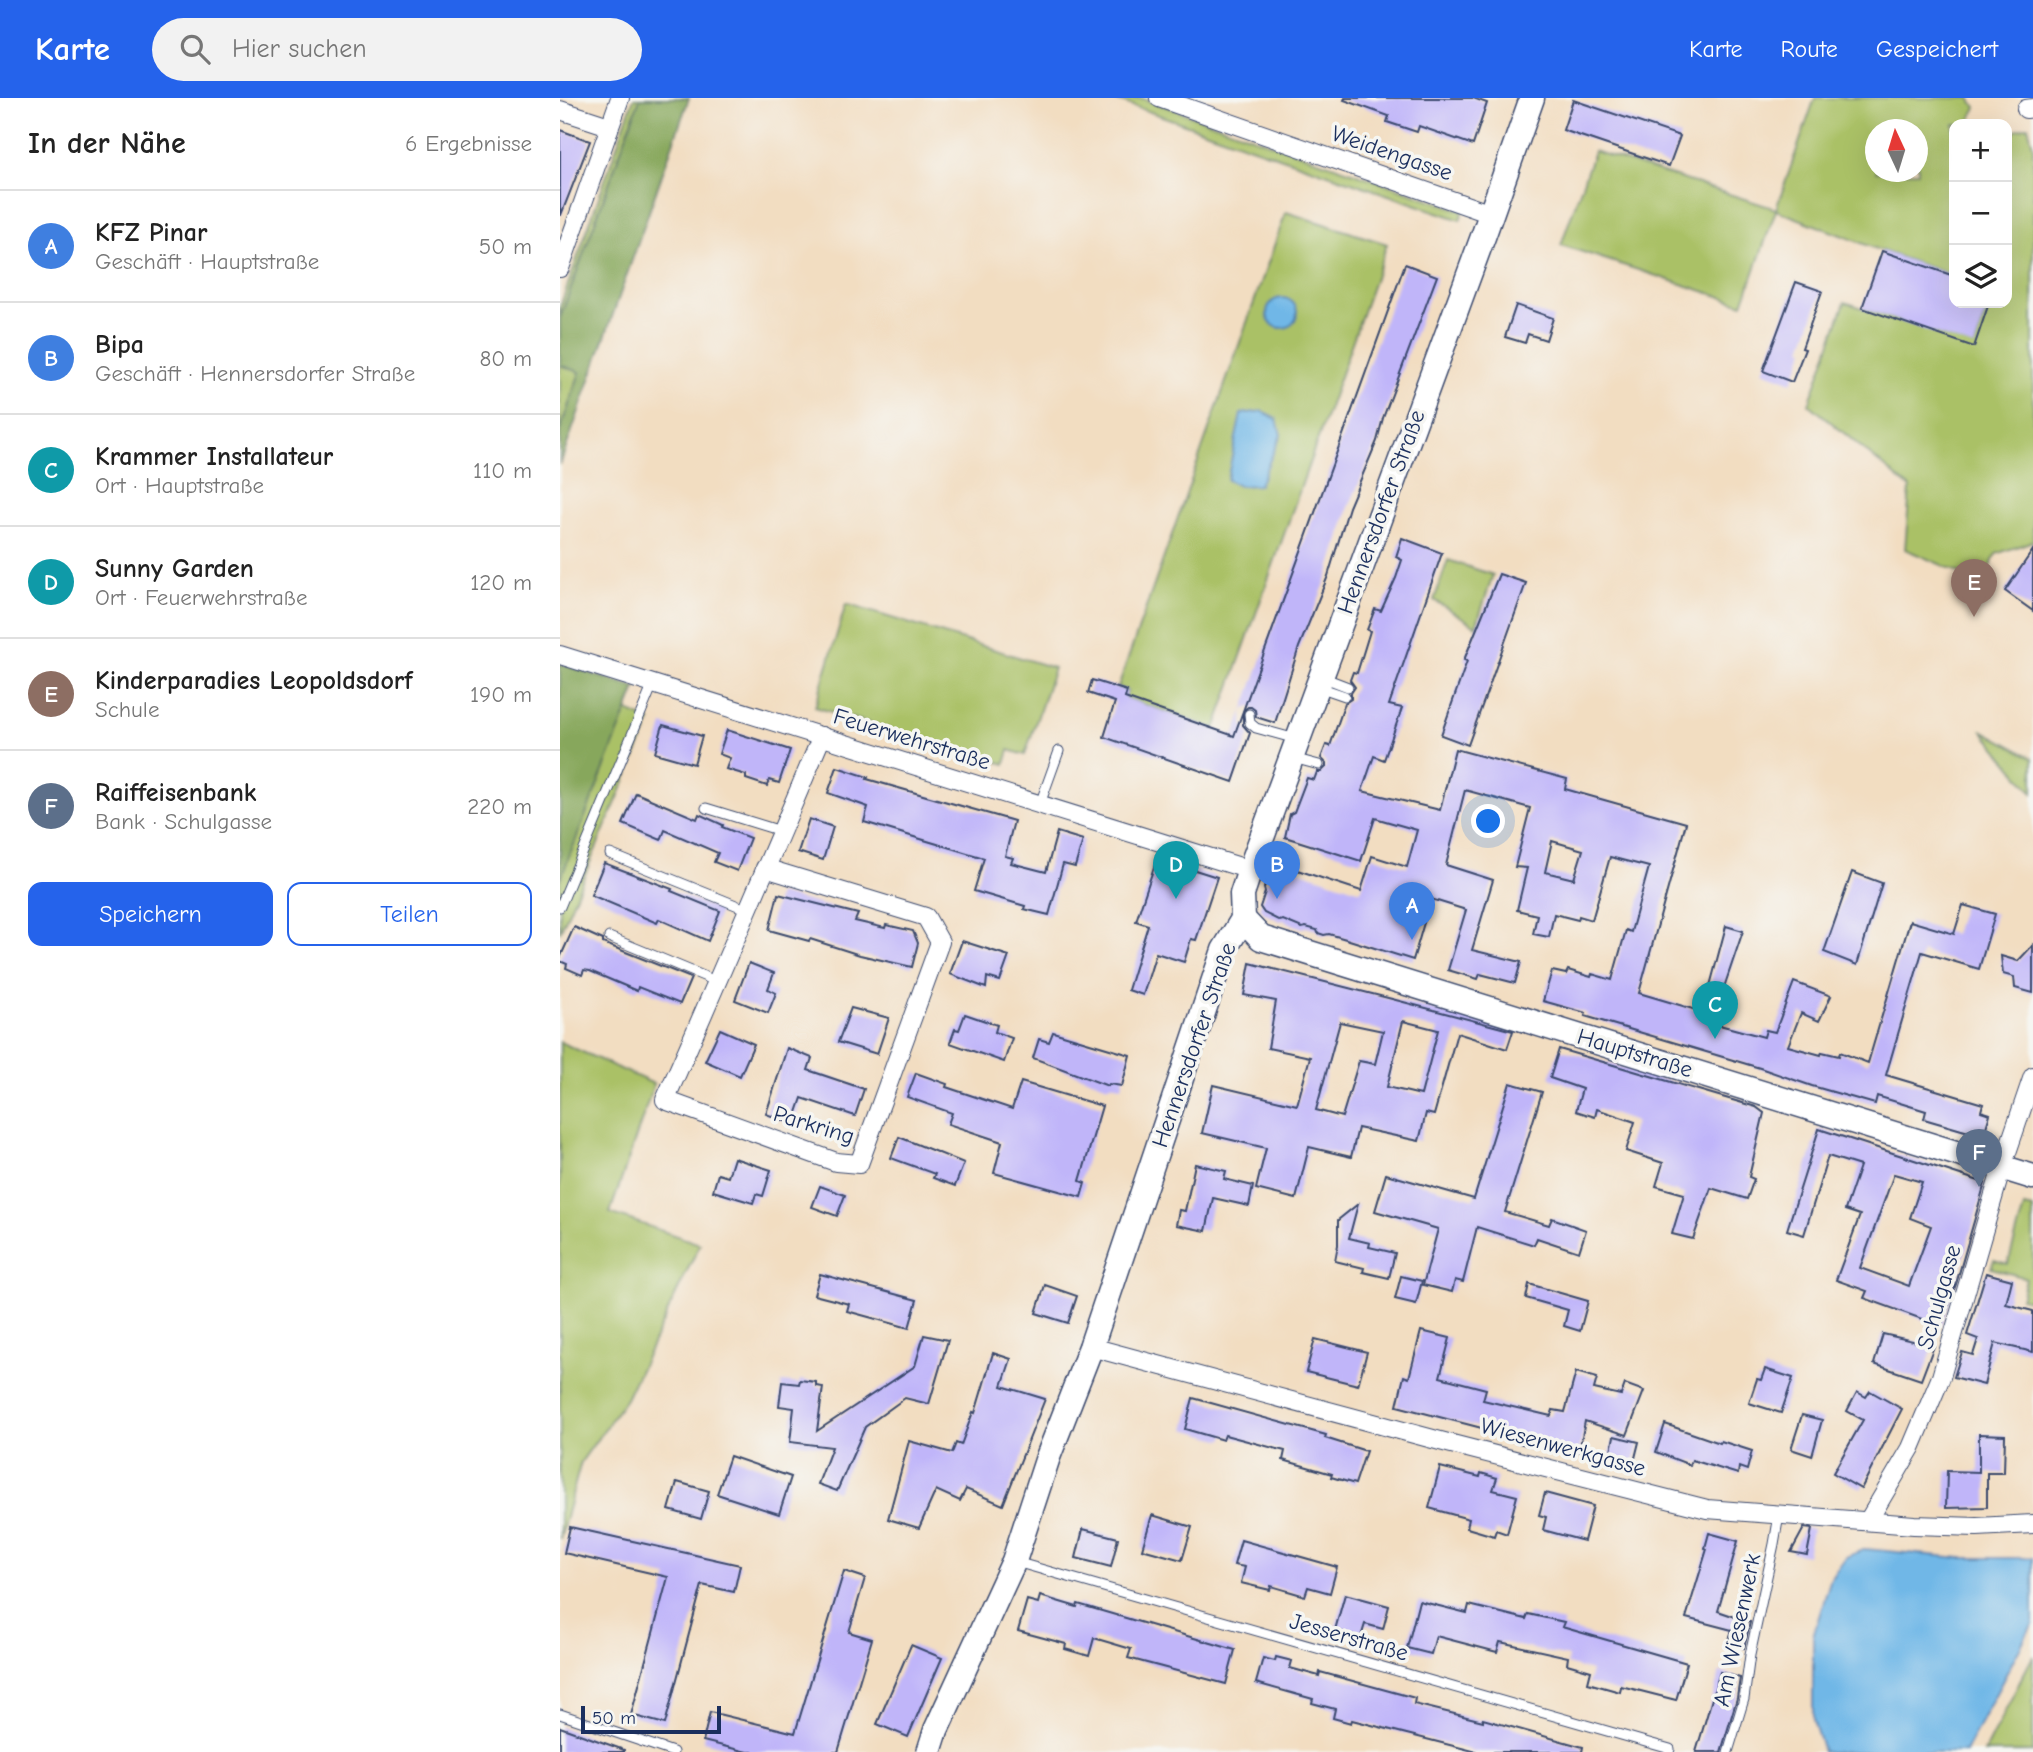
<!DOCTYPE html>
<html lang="de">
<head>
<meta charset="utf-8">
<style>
	body { margin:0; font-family:"Comic Neue",sans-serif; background:#f2f2f2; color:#222 }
	.controls { position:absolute; right:21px; top:21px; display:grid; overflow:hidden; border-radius:14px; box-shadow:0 7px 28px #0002 }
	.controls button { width:63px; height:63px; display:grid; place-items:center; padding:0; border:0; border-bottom:2px solid #e0e0e0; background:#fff; color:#222; font:35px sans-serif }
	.compass { position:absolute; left:1305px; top:21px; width:63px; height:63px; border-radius:50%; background:#fff; box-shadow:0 7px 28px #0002; rotate:356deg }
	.scale { position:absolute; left:21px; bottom:18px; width:140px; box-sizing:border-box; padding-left:7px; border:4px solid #1b2f5e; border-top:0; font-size:19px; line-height:24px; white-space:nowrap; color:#1b2f5e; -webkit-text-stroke:5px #f6f6f2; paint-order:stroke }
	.you { position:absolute; left:929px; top:724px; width:24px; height:24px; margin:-18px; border:5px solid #fff; border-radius:50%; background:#1a73e8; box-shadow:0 0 0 10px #1a73e833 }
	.badge { display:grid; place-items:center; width:46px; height:46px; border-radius:50%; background:#2563eb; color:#fff; font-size:23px; font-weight:700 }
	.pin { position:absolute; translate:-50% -58px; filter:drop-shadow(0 2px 4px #0008) }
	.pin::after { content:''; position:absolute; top:37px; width:24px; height:21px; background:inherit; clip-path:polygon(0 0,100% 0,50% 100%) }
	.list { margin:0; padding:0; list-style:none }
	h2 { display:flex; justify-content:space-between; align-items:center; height:91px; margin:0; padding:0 28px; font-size:30px }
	h2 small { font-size:23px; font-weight:400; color:#767676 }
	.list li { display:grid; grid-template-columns:46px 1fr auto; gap:21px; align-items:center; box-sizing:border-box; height:112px; padding:0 28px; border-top:2px solid #e0e0e0 }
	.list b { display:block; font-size:26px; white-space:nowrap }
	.list p { margin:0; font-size:23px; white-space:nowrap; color:#767676 }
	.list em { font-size:23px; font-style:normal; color:#767676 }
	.actions { display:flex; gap:14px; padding:21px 28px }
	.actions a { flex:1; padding:16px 0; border:2px solid #2563eb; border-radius:14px; text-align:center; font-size:24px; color:#2563eb }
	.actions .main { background:#2563eb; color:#fff }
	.icon { flex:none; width:38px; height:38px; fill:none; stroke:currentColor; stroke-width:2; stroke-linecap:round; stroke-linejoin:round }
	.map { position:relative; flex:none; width:1473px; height:1654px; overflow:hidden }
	header { display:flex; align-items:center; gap:42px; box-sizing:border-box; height:98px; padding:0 35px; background:#2563eb; color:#fff }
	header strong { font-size:33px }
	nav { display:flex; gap:38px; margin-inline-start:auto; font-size:24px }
	.search { width:490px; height:63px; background:#f2f2f2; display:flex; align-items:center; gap:18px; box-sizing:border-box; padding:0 24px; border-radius:38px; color:#767676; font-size:26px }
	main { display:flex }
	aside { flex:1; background:#fff }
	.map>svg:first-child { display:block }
	.green { fill:#aac166; stroke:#627862; stroke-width:2; fill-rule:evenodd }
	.forest { fill:#87a75b; stroke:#516b5c; stroke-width:2 }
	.water { fill:#6fb7e7; stroke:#4573a2; stroke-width:2 }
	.building { fill:#c0b5f9; fill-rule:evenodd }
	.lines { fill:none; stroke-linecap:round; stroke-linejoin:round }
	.lane-casing { stroke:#3b496d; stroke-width:11 }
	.street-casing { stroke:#3b496d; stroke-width:20 }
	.secondary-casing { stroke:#3b496d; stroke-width:27 }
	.lane { stroke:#fff; stroke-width:9 }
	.street { stroke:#fff; stroke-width:18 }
	.secondary { stroke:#fff; stroke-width:24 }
	.labels { text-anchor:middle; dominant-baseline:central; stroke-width:7; stroke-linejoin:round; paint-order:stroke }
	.street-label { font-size:23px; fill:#1b2f5e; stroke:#f6f6f2 }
</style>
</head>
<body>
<header>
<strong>Karte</strong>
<div class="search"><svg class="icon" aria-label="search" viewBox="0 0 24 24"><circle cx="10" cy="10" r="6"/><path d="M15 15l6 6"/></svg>Hier suchen</div>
<nav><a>Karte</a><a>Route</a><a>Gespeichert</a></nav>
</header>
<main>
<aside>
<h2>In der Nähe<small>6 Ergebnisse</small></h2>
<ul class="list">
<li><span class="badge" style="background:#3f7fe0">A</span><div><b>KFZ Pinar</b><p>Geschäft · Hauptstraße</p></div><em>50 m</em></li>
<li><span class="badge" style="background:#3f7fe0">B</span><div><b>Bipa</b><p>Geschäft · Hennersdorfer Straße</p></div><em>80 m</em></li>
<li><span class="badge" style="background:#0f9aa8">C</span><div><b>Krammer Installateur</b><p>Ort · Hauptstraße</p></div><em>110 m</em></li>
<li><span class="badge" style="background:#0f9aa8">D</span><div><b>Sunny Garden</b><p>Ort · Feuerwehrstraße</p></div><em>120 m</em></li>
<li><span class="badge" style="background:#8d6e63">E</span><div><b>Kinderparadies Leopoldsdorf</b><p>Schule</p></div><em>190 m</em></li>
<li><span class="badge" style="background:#5c6f8a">F</span><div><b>Raiffeisenbank</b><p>Bank · Schulgasse</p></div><em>220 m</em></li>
</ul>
<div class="actions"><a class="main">Speichern</a><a>Teilen</a></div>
</aside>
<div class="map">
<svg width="1473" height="1654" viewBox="0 0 1473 1654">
	<rect width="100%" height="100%" fill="#f6f6f2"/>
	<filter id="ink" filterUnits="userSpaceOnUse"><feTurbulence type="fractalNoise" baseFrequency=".0143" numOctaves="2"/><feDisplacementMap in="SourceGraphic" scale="14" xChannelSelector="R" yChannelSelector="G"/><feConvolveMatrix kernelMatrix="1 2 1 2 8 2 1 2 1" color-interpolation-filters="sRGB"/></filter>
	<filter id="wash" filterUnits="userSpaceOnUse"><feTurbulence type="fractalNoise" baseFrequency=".00686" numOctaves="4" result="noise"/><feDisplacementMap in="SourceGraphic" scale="28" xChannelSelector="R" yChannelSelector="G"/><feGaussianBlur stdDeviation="1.57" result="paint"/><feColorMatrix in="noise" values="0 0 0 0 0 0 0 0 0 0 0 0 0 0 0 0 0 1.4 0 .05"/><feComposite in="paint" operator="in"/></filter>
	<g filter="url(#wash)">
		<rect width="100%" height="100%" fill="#f2ddc1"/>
		<g class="green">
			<polygon points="74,0 80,0 0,220 0,209"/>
			<polygon points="550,0 581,0 903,113 900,122"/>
			<path d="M 1255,0 L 1410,0 L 1416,9 L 1409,26 L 1394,26 L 1394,178 L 1322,153 L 1216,112 L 1183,206 L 1001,147 L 1034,53 L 1216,111 ZM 1316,32 L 1358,32 L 1358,74 L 1316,74 Z"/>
			<polygon points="1468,28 1473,48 1473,443 1436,456 1423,485 1345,451 1350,390 1249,306 1285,204 1414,248 1429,205 1447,205 1447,45 1455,32"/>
			<polygon points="726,114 827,146 655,631 565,600 567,593 558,589"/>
			<polygon points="0,267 20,274 0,333"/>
			<polygon points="888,462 933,477 916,528 874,502"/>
			<polygon points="286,506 494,570 465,657 449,652 445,666 255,609"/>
			<polygon points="0,566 76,590 67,613 91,623 0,834"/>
			<polygon points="1422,632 1473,660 1473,695"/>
			<polygon points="0,944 94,986 50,1115 140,1146 66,1301 21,1364 0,1441"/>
			<polygon points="1464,1109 1473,1111 1473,1203 1461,1200 1466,1180 1431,1170 1434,1162 1448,1166"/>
			<polygon points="1473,1558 1473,1654 1424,1654"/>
		</g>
		<g class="forest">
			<polygon points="80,0 129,0 0,367 0,333 20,274 0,267 0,220"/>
			<polygon points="0,566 76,590 0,782"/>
		</g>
		<g class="water">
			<circle cx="722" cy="215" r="15"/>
			<polygon points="702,313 717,321 721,337 699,387 679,388 667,382 681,316"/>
			<polygon points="1305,1451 1401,1460 1473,1460 1473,1525 1405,1654 1263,1654 1253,1622 1253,1538 1271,1480 1286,1459"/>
		</g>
		<g id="blocks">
			<g class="building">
				<polygon points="785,0 913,0 927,5 913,47 859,28 857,34 827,24 829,18 784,2"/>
				<polygon points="1013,2 1120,38 1109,68 1003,32"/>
				<polygon points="0,32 30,43 1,117 0,117"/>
				<polygon points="1322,153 1394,178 1394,205 1429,205 1414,249 1302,210"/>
				<polygon points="845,166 877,178 823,320 817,343 789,409 768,478 739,549 715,625 696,619 695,612 691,609 688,609 683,613 683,627 690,635 673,684 544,639 555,604 528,595 532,582 567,593 565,600 674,638"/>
				<polygon points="1236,184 1262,193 1242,250 1245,251 1232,284 1203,273"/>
				<polygon points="956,207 993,220 986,242 968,236 965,245 945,239"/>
				<path d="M 842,440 L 882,455 L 829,607 L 842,610 L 824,662 L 814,658 L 802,693 L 880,712 L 895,651 L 1007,681 L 1005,691 L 1126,725 L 1079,895 L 1143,914 L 1166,828 L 1183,833 L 1152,925 L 1204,939 L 1206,932 L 1215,934 L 1234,884 L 1271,898 L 1259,923 L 1241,915 L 1228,948 L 1261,957 L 1262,954 L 1279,958 L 1280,954 L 1308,965 L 1350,823 L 1394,836 L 1403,807 L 1435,816 L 1419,871 L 1362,854 L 1326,977 L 1423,1006 L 1421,1013 L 1430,1016 L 1425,1033 L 1414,1030 L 1412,1035 L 1364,1021 L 1366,1013 L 1317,998 L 1315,1006 L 1252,988 L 1200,970 L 1025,918 L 1026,915 L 983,903 L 992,873 L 1006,876 L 1008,872 L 1031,879 L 1032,876 L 1052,882 L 1066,832 L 1071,834 L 1089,769 L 1050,759 L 1032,822 L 1019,818 L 1018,822 L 994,816 L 989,839 L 973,836 L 977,817 L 957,812 L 967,770 L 955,769 L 970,710 L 905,692 L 886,767 L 933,782 L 912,852 L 961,864 L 955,885 L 920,876 L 918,881 L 888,872 L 906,812 L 871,801 L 853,862 L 786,841 L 769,836 L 764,837 L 758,835 L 757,832 L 746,829 L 742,830 L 723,822 L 720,823 L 704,815 L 700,809 L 705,794 L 704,790 L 706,784 L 713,780 L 710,763 L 801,793 L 812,758 L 847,769 L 857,732 L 815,720 L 801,763 L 725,739 L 730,716 L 734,714 L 747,680 L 754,682 L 757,674 L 761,674 L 766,669 L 766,665 L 761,660 L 766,647 L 770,648 L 785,605 L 791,601 L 791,595 L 795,589 L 790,582 L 793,574 L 797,575 L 810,533 L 807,532 L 815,511 L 821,513 L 836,480 L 842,462 L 836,459 ZM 992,743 L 1023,752 L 1014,781 L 985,774 Z"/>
				<polygon points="1473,452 1473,513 1445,493"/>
				<polygon points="939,476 966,485 908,647 881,637 907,563 904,562"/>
				<polygon points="103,627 142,638 134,666 95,655"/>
				<polygon points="167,632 230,652 219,685 209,682 207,688 186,681 186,677 166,671 170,660 159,656"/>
				<polygon points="277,669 308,679 307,681 454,723 445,758 453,760 451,765 486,774 497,734 523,742 515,769 503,766 489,817 464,811 465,808 414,793 424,760 304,724 308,709 268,695"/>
				<polygon points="76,695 137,721 139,716 163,727 162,729 190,740 177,773 154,764 158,755 105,732 101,742 63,726"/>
				<polygon points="249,721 273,729 263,762 238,754"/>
				<polygon points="597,760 657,779 636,842 631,841 624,864 596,855 583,897 568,892 588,827 576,823"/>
				<polygon points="44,765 112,791 111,793 160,813 148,843 99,821 97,825 31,797"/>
				<polygon points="1292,774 1322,785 1297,867 1264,854"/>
				<polygon points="218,796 298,816 295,823 325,830 326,827 353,833 358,845 352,869 300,857 250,841 249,843 209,832"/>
				<polygon points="14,829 43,842 43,845 131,880 120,906 78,889 77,893 30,873 24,872 22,877 6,870 7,866 0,863 0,860"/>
				<polygon points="402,843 449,858 440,883 427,879 426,890 390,876"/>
				<polygon points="1473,847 1473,895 1455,890 1454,879 1443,876 1441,858 1458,863"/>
				<polygon points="189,865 214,875 208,891 216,895 208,915 175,902"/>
				<path d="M 690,865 L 832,901 L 953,933 L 947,951 L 897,935 L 874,1017 L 866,1015 L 859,1043 L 798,1030 L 791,1059 L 749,1049 L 736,1101 L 696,1091 L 706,1050 L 642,1035 L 653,987 L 737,1007 L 750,959 L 708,950 L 716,903 L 684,897 ZM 843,923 L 878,932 L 861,997 L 827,989 ZM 780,924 L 823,933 L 815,966 L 799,963 L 782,1019 L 756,1012 Z"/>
				<polygon points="291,910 329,920 317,956 278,944"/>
				<polygon points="405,916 437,927 435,934 452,940 444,964 390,945 395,931 399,932"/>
				<polygon points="160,931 194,946 180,978 145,963"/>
				<polygon points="493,934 570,957 562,988 549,986 548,988 473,960 479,941 489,944"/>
				<polygon points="227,950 252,960 248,972 304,991 295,1018 242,1000 233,1026 206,1016"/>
				<polygon points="999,951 1196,1009 1204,1015 1189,1079 1194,1081 1187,1101 1151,1090 1133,1141 1112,1136 1124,1096 1096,1088 1103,1065 1066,1053 1075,1024 1037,1011 1035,1019 1016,1013 1022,991 990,980"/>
				<polygon points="356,975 387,986 386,989 452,1011 461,984 542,1008 520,1083 525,1085 521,1099 434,1075 442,1044 388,1026 392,1015 347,999"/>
				<polygon points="950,985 982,994 945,1114 989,1127 992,1120 1026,1132 1019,1154 977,1140 974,1147 917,1129 903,1184 895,1182 892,1194 863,1187 878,1131 815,1113 826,1076 914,1101"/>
				<path d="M 1259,1031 L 1425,1085 L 1396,1186 L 1381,1228 L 1304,1200 L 1307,1193 L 1276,1182 L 1300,1117 L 1285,1112 L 1300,1068 L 1268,1058 L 1244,1137 L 1227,1132 ZM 1334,1076 L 1362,1084 L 1350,1120 L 1371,1128 L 1349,1188 L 1300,1170 Z"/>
				<polygon points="339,1039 404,1065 395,1088 373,1080 375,1076 331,1060"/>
				<polygon points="174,1060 211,1072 203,1098 196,1096 193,1105 153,1093 158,1076 168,1079"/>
				<polygon points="635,1066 666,1073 664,1081 693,1088 689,1108 653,1100 646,1133 616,1127 619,1112 625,1113"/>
				<polygon points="260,1088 285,1097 277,1118 252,1109"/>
				<polygon points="798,1106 789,1140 810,1145 809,1149 835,1155 829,1180 803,1174 804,1170 775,1163 778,1147 778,1122"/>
				<polygon points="1426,1175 1452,1182 1446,1206 1473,1213 1473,1254 1435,1245 1424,1287 1394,1279 1402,1254 1413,1257 1418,1241 1407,1237"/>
				<polygon points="260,1176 357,1202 349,1230 287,1213 289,1206 254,1197"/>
				<polygon points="841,1178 862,1183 856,1206 835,1201"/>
				<polygon points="969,1186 1028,1203 1020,1233 1004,1228 1008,1212 966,1200"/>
				<polygon points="485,1187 517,1198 508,1225 476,1215"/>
				<polygon points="861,1233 890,1240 880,1279 926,1291 923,1302 991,1318 993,1312 1005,1314 1016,1274 1037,1280 1034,1291 1061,1297 1065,1286 1084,1293 1067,1337 1025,1323 1019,1354 972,1342 970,1348 940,1340 941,1335 837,1308 844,1278 849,1280"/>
				<polygon points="1323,1236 1374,1248 1361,1282 1314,1266"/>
				<polygon points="364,1237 388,1242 369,1306 345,1300 305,1329 277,1393 258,1386 272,1349 230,1344 234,1310 219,1308 222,1284 239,1286 240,1282 256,1284 256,1288 263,1289 257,1333 355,1268"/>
				<polygon points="755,1241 807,1254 798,1287 746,1274"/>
				<polygon points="433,1255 451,1261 442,1288 485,1301 443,1407 406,1391 400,1403 376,1392 359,1430 328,1421 349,1343 392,1355 396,1345 401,1347 413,1314 415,1315"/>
				<polygon points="1205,1271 1233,1280 1221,1315 1189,1305 1197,1281 1201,1282"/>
				<polygon points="1310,1293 1342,1311 1301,1391 1273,1375 1303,1322 1287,1313 1297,1294 1306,1299"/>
				<polygon points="633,1300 766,1337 765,1340 806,1353 795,1386 771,1379 772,1376 723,1362 725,1353 665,1337 663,1342 625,1331"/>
				<polygon points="1242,1317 1262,1322 1252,1358 1231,1351"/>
				<polygon points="1105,1326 1160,1345 1161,1343 1192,1353 1187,1372 1179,1369 1178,1376 1132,1362 1130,1367 1096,1354"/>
				<polygon points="1419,1336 1445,1337 1444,1375 1427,1375 1427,1409 1386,1410 1387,1373 1419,1374"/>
				<polygon points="1054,1338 1079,1344 1073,1368 1049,1362"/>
				<polygon points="170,1358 231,1379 219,1416 157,1396"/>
				<polygon points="880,1369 920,1379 921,1375 937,1380 933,1392 957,1398 947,1436 936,1432 934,1438 907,1430 909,1421 869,1410"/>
				<polygon points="117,1384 149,1393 141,1421 109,1412"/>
				<polygon points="985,1395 1033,1408 1024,1443 983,1432 986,1419 979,1417"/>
				<polygon points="592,1417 632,1429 622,1462 582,1451"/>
				<polygon points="10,1429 180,1467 174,1494 142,1487 105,1626 71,1617 108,1479 4,1455"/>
				<polygon points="1244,1430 1252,1431 1247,1457 1231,1454"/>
				<polygon points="523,1431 558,1440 551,1469 516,1460"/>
				<polygon points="1149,1435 1178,1443 1158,1513 1190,1524 1184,1550 1168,1545 1172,1532 1126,1520 1147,1451 1145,1450"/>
				<polygon points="681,1442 777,1469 770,1495 748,1489 745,1498 711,1488 710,1492 681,1485 685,1469 674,1467"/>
				<polygon points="284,1473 305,1480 289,1534 312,1541 278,1654 187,1654 143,1643 150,1614 235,1635"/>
				<polygon points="785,1496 829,1508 823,1531 805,1526 801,1539 775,1532"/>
				<polygon points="480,1498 517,1509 518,1506 675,1552 666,1586 568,1560 571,1551 534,1540 529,1558 505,1551 506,1546 458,1533 467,1502 478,1505"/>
				<polygon points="859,1503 907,1515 909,1507 966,1521 968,1516 1004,1524 1002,1529 1127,1565 1116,1602 1061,1588 1060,1594 1028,1585 1031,1573 1007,1566 1008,1559 940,1544 937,1554 876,1538 871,1556 847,1550"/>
				<polygon points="351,1547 382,1560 348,1639 317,1626"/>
				<polygon points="716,1559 732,1563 730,1570 759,1578 760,1574 855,1600 854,1606 923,1623 923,1621 1023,1649 1022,1654 917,1654 792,1622 791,1625 773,1620 775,1611 752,1605 753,1601 696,1585 703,1560 715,1563"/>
				<polygon points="1160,1574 1180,1580 1177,1600 1161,1654 1136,1654"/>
				<polygon points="0,1629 64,1652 64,1654 0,1654"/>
			</g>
		</g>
	</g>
	<g filter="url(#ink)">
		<use href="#blocks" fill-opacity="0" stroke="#3b496d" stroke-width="2"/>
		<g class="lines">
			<defs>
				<g id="lane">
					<polyline points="762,579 788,589"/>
					<polyline points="759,589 785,598"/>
					<polyline points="689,616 690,625 696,630 736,641"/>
					<polyline points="733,660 759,667"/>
					<polyline points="480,706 499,653"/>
					<polyline points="146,710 221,733"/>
					<polyline points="50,756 188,812"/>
					<polyline points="0,809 93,586"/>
					<polyline points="49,839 158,884"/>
					<polyline points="456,1464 1110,1651 1109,1654"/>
					<polyline points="0,1616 113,1654"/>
					<polyline points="1168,1654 1184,1601 1190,1557 1214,1446 1219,1417"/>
				</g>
				<g id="street">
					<polyline points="599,0 931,116"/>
					<polyline points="1466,11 1473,10"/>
					<polyline points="0,12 49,28"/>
					<polyline points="0,170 60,0"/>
					<polyline points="0,557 690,772"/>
					<path d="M 205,770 L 366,819 L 380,844 L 299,1066 L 276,1064 L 105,1002 C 159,882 210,760 262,638"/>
					<polyline points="531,1249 884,1344 1147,1411 1354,1427 1417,1429 1473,1426"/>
					<polyline points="1308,1423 1351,1350 1381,1279 1442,1069 1473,978"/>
				</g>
				<g id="secondary">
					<polyline points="683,821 701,840 1473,1079"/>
					<polyline points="369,1654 376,1632 454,1463 488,1359 531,1249 664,852 683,821 682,796 690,772 924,136 972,0"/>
				</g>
			</defs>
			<use href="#lane" class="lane-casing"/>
			<use href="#street" class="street-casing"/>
			<use href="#secondary" class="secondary-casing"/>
			<use href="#lane" class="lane"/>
			<use href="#street" class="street"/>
			<use href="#secondary" class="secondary"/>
		</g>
	</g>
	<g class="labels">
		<g class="street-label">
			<text transform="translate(832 55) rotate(19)">Weidengasse</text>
			<text transform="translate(821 414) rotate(-70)">Hennersdorfer Straße</text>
			<text transform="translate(352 641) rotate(17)">Feuerwehrstraße</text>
			<text transform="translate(634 947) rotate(-71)">Hennersdorfer Straße</text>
			<text transform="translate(1075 955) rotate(17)">Hauptstraße</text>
			<text transform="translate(254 1027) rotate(17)">Parkring</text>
			<text transform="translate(1379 1199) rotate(-74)">Schulgasse</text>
			<text transform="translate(1003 1349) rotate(15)">Wiesenwerkgasse</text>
			<text transform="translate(1177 1532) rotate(-78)">Am Wiesenwerk</text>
			<text transform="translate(789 1539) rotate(16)">Jesserstraße</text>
		</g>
	</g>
</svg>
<div class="controls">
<button>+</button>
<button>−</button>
<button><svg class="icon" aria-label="layers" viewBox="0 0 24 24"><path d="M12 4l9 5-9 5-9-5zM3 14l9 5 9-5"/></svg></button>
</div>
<svg class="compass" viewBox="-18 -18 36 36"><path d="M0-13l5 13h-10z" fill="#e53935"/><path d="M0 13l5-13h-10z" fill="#767676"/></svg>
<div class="scale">50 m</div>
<div class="you"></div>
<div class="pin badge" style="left:852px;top:842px;background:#3f7fe0">A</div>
<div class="pin badge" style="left:717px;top:801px;background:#3f7fe0">B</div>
<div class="pin badge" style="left:1155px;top:941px;background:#0f9aa8">C</div>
<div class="pin badge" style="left:616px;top:801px;background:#0f9aa8">D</div>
<div class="pin badge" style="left:1414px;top:519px;background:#8d6e63">E</div>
<div class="pin badge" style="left:1419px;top:1089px;background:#5c6f8a">F</div>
</div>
</main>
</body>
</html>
